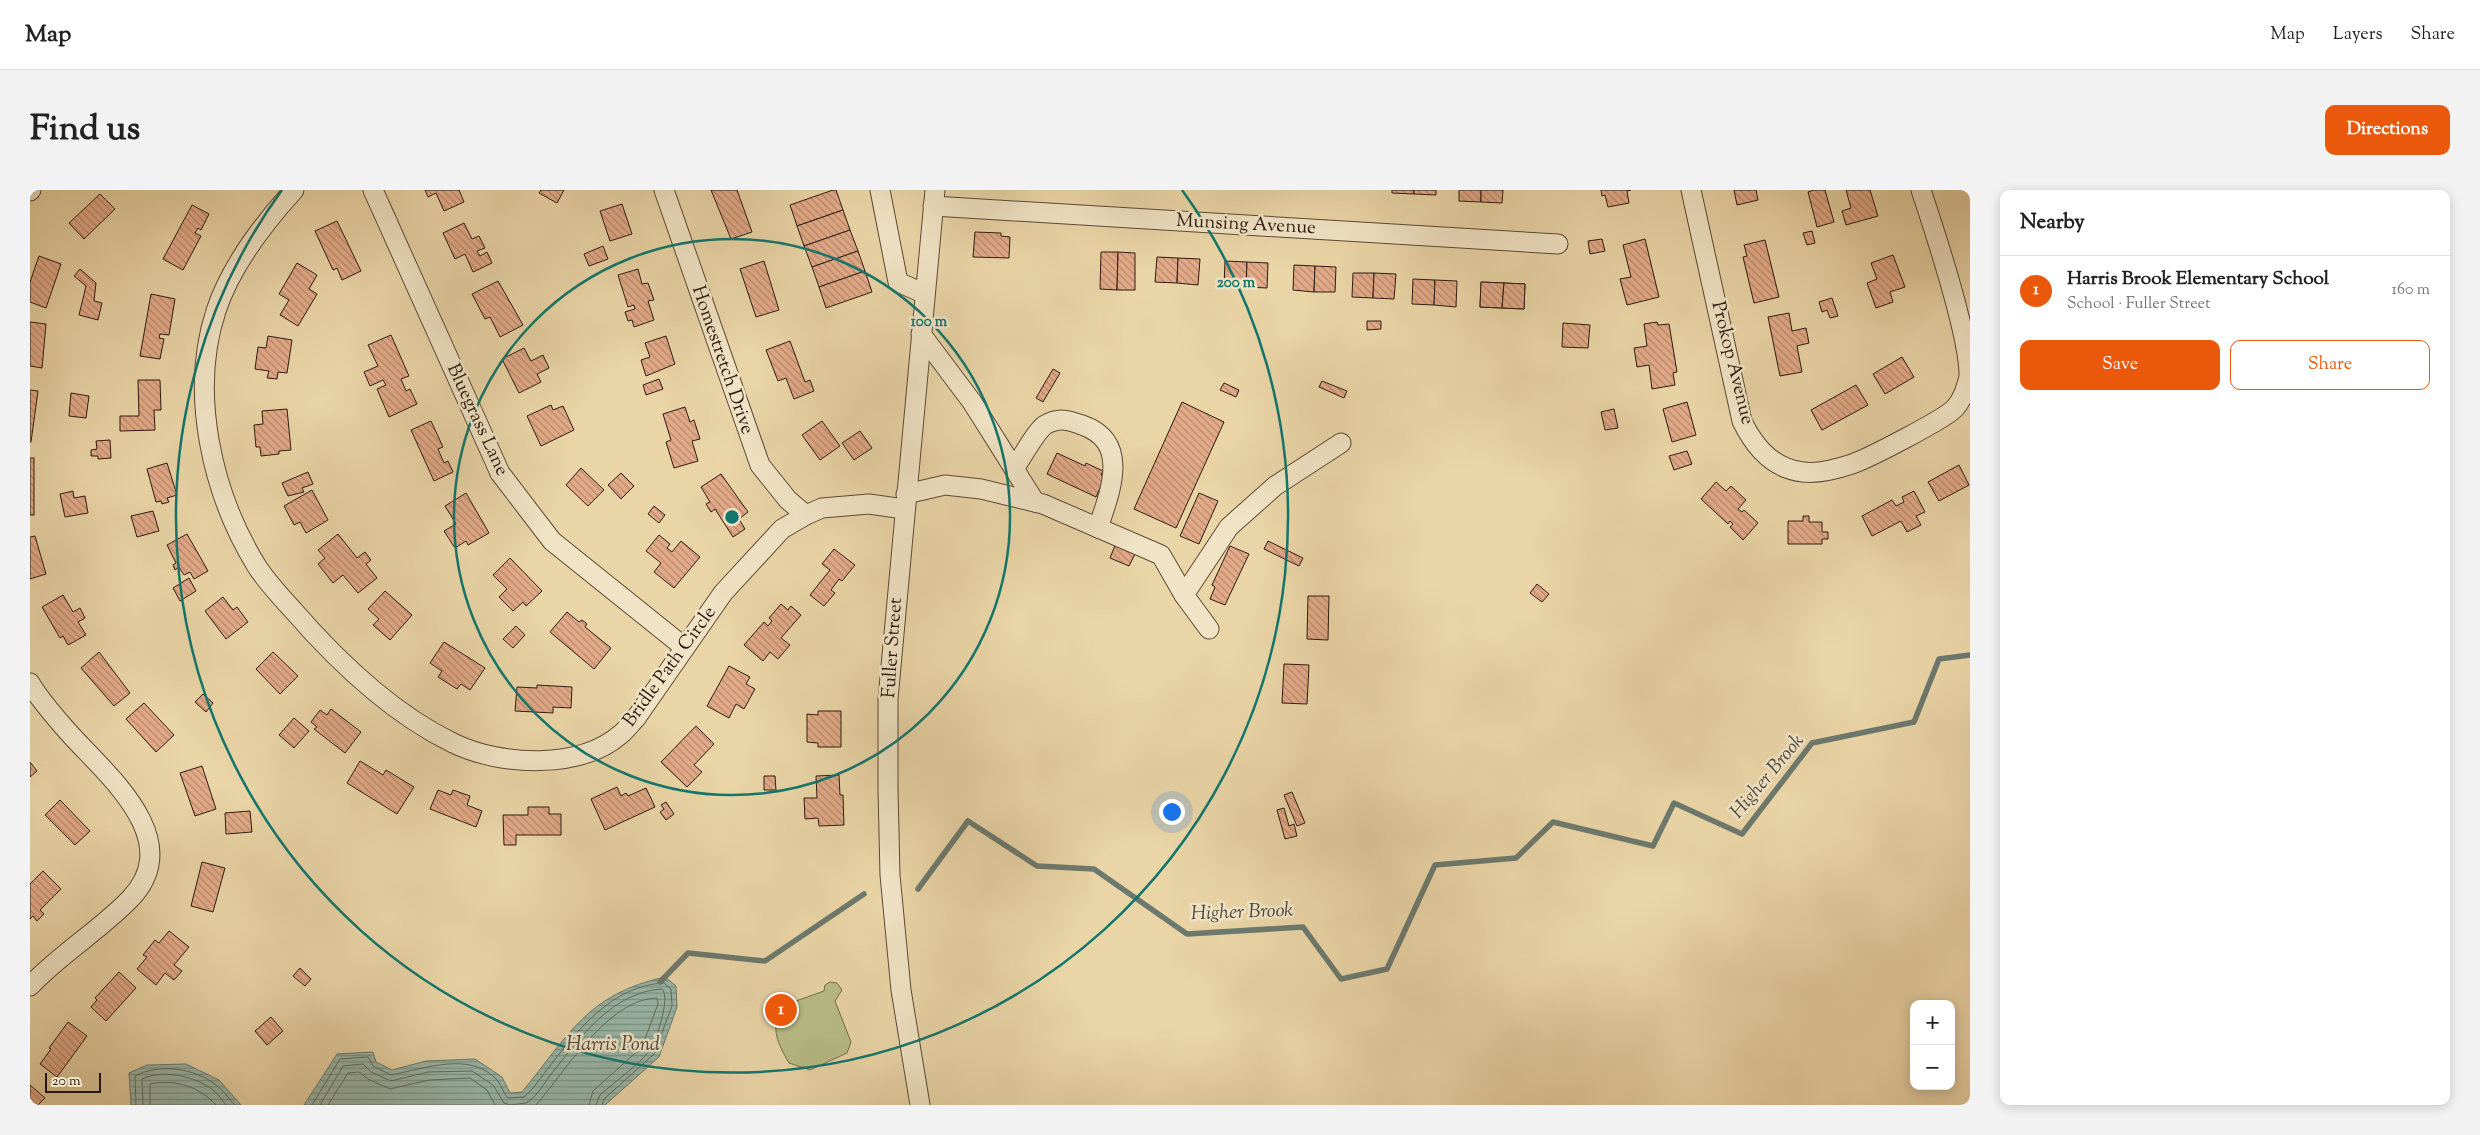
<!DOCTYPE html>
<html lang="en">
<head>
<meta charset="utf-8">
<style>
	body { margin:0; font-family:"Sorts Mill Goudy",serif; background:#f2f2f2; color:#222 }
	.controls { position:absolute; right:15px; bottom:15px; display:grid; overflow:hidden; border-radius:10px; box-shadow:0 2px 12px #0003 }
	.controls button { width:45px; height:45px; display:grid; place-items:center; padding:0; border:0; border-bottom:1px solid #e0e0e0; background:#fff; color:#222; font:25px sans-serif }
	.scale { position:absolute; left:15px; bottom:12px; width:56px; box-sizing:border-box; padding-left:5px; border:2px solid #2b1a13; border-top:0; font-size:14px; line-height:18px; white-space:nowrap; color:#2b1a13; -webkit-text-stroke:4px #f1e4c6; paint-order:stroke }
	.you { position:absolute; left:1141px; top:621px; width:18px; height:18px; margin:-12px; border:4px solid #fff; border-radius:50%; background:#1a73e8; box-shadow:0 0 0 8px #1a73e833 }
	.badge { display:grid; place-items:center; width:32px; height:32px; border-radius:50%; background:#ea580c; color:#fff; font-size:16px; font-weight:700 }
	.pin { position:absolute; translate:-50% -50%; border:2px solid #fff; box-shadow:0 1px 5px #0006 }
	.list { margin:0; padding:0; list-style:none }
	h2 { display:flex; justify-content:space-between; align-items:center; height:65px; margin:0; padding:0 20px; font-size:21px }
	h2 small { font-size:16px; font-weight:400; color:#767676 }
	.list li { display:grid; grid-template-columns:32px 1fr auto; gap:15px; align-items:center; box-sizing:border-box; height:70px; padding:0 20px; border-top:1px solid #e0e0e0 }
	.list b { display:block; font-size:19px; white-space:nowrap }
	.list p { margin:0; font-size:16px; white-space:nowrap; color:#767676 }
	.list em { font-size:16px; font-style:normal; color:#767676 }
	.actions { display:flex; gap:10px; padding:15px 20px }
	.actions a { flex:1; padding:11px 0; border:1px solid #ea580c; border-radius:10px; text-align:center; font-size:18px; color:#ea580c }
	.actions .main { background:#ea580c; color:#fff }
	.map { position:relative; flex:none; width:1940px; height:915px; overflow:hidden; border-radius:10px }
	header { display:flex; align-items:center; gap:30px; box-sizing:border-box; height:70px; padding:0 25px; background:#fff; border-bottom:1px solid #e0e0e0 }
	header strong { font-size:24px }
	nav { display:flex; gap:28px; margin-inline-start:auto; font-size:18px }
	.intro { display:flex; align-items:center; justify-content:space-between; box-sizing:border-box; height:120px; padding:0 30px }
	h1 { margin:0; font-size:35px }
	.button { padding:12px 22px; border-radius:10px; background:#ea580c; color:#fff; font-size:18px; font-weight:700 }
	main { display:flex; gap:30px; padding:0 30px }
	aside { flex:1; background:#fff; border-radius:10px; box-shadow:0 2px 12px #0003 }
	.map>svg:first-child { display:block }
	.green { fill:#b8bd86; stroke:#726c4c }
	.water { fill:url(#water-rules); stroke:#6c796e }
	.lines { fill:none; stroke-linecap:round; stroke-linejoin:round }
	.shore { stroke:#62695f; stroke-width:1 }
	.stream { stroke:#6c796e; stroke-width:5.5 }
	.building { fill:url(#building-back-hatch); stroke:#2b1a13 }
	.minor-casing { stroke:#5b4938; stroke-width:21 }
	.minor { stroke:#f1e4c6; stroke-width:19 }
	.ring { fill:none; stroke:#0f766e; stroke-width:2.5 }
	.labels { text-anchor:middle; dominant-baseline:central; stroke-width:5; stroke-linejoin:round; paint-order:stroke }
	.street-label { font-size:19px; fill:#2b1a13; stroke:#f1e4c6 }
	.water-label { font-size:20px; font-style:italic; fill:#4c4941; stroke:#f1e4c6 }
	.centre { fill:#0f766e; stroke:#f1e4c6; stroke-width:2.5 }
	.ring-label { font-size:15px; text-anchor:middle; font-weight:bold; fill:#0f766e; stroke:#f1e4c6; stroke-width:5; stroke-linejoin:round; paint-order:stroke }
</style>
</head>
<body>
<header>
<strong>Map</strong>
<nav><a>Map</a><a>Layers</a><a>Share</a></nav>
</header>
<div class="intro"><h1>Find us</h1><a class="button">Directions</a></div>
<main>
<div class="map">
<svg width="1940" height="915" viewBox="0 0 1940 915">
	<defs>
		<pattern id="water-rules" width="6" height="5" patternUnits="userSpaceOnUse" patternTransform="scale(1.25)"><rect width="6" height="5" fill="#98b8ab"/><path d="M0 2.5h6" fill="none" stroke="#7c958a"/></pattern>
		<pattern id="building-back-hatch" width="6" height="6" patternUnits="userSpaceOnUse" patternTransform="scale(1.25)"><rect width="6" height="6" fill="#e3aa88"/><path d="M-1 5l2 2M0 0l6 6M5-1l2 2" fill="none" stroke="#b88a6e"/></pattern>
	</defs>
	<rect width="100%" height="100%" fill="#ead5a7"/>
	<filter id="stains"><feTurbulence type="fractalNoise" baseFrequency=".004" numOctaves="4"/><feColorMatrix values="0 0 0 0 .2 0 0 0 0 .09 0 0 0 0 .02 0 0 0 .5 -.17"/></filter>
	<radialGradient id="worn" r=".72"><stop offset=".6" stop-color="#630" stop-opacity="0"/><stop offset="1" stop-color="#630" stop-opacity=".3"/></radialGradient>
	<path class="green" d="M 800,792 L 807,793 L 812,800 L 805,811 L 821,852 L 817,863 L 780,880 L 759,873 C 747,852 742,842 749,817 L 794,801 L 795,795 Z"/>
	<g class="water">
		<path d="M 635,787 L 646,796 L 647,817 L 629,867 L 575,915 L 274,915 L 307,864 L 343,862 L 346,872 L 362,880 L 396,871 L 445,869 L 472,887 L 480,903 L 492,902 C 539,845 557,804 635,787 Z"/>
		<polygon points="156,874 189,890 211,915 101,915 99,883 117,875"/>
	</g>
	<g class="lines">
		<g class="shore">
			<path d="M 106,915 L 105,886 C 130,873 164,878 186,895 C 193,900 199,909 205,915"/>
			<path d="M 113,915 L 112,889 C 132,879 165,886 183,900 C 188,904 192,910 196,915"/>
			<path d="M 120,915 L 120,894 C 144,889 169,896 186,915"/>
			<path d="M 282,915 L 310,869 L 338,867 L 343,876 L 361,885 C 394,879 441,860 468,891 C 472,896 473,903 478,908 L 494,907 C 504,899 511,887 519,877 C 549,839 581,796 634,793 L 641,799 L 642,816 L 624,864 L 574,909 L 572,915"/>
			<path d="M 290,915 L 313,876 L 333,874 L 341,882 L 361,891 L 398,882 L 442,881 L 463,895 L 474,913 L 480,915 L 496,913 C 507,907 514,893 522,883 C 550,848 582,802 632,799 C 641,808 626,851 619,861 C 610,874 583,893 570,905 L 566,915"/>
			<polyline points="298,915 318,883 329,882 338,889 360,899 399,890 440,888 457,900 465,915"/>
			<path d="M 506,915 C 535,882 578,809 627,808 L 628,814 L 612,857 L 563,901 L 559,915"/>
		</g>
		<g class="stream">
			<polyline points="888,699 938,631 1007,676 1064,679 1157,744 1273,737 1311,789 1357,779 1405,675 1486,668 1523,632 1623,656 1644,613 1712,644 1782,553 1884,532 1909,469 1940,465"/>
			<polyline points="630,792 658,763 735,771 834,704"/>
		</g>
	</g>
	<g class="building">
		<polygon points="395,0 429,0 434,12 414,21 406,3 398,7"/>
		<polygon points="511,0 534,0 527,13 509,3"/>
		<polygon points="681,0 707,0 722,42 701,49"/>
		<polygon points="803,0 806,0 813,20 767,36 760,15"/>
		<polygon points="1362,0 1384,0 1384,4 1362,3"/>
		<polygon points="1384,0 1406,0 1406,5 1384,4"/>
		<polygon points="1429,0 1451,0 1451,12 1429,11"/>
		<polygon points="1451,0 1473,0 1472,13 1451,12"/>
		<polygon points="1571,0 1601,0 1597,1 1599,13 1578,17 1575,5 1572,6"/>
		<polygon points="1704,0 1726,0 1728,10 1707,15"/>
		<polygon points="1784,0 1795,0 1804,32 1787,37 1778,2"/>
		<polygon points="1816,0 1840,0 1848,26 1816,35 1812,21 1821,18"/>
		<polygon points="70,4 85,19 54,49 39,33"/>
		<polygon points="592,14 602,44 580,51 570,21"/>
		<polygon points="162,15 179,24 171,40 168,38 165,43 171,46 153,80 133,69"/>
		<polygon points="813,20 820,40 774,56 767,36"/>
		<polygon points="307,31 331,81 312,90 307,78 303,80 285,41"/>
		<polygon points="434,33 442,49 449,46 455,58 447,61 450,66 457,62 462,73 443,82 435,64 425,69 413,43"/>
		<polygon points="820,40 828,61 782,77 774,56"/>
		<polygon points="1782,41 1785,53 1777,55 1773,43"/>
		<polygon points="945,42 971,43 971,46 980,47 979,68 943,67"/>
		<polygon points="1572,49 1575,61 1560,64 1558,51"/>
		<polygon points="1615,49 1629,107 1597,115 1590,89 1601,87 1593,55"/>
		<polygon points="1735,50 1749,107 1724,113 1713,67 1717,66 1714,55"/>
		<polygon points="573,56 578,69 559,76 554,64"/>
		<polygon points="828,61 835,81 789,97 782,77"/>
		<polygon points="1071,62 1088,62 1087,100 1070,99"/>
		<polygon points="1088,62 1105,63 1105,100 1087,100"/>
		<polygon points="1863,65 1875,97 1860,102 1863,112 1846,118 1837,93 1847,89 1841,73"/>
		<polygon points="9,66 31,74 16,118 0,112 0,92"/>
		<polygon points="1127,67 1148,68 1147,93 1125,92"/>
		<polygon points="1148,68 1170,69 1168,95 1147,93"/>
		<polygon points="734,71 749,120 726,127 710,79"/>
		<polygon points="1195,71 1217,72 1216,97 1194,97"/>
		<polygon points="1217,72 1238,73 1237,98 1216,97"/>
		<polygon points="267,73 287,85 279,99 287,104 268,136 250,125 259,110 249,104"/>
		<polygon points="1264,75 1285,76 1284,102 1263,100"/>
		<polygon points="1285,76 1306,77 1305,102 1284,102"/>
		<polygon points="50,79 66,93 64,111 72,113 68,130 49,125 56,96 44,86"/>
		<polygon points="608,79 612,94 618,93 624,110 618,111 624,130 604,137 602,130 598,131 595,122 605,119 604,115 598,117 588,85"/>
		<polygon points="835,81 842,102 796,118 789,97"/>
		<polygon points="1323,83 1344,83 1343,108 1322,107"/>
		<polygon points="1344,83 1366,84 1364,109 1343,108"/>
		<polygon points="1383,89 1405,90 1404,115 1382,114"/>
		<polygon points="1405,90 1427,91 1426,117 1404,115"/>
		<polygon points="468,91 493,135 470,147 460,127 455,129 442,104"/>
		<polygon points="1451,92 1495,94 1494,119 1450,117"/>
		<polygon points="1451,92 1474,93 1472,118 1450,117"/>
		<polygon points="1474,93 1495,94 1494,119 1472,118"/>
		<polygon points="121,104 145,109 139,145 130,144 129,148 134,149 130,169 110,166"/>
		<polygon points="1802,108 1808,126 1800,128 1797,120 1792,122 1789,112"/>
		<polygon points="1759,123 1762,141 1776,138 1779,153 1767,156 1772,182 1750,186 1738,127"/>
		<polygon points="1337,131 1351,131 1351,139 1337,140"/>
		<polygon points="0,132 16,134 12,178 0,176"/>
		<polygon points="1627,132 1628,135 1639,134 1647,182 1643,183 1645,195 1622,199 1619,175 1607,177 1604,158 1617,156 1614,134"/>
		<polygon points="1533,133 1560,135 1558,158 1532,157"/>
		<polygon points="361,145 379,186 371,189 376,201 380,199 387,214 359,227 347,199 356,195 353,190 340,196 334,182 348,176 338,155"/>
		<polygon points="238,146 262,150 257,183 248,182 247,189 237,188 239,181 225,179 228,157 236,158"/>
		<polygon points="636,146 645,174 616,186 611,170 620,167 615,153"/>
		<polygon points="760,151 775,192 780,190 784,201 764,209 756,188 748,191 736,160"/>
		<polygon points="494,158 501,171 513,165 519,178 507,184 511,192 489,203 472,169"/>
		<polygon points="1872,167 1884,187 1855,204 1843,184"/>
		<polygon points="1023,179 1030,183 1013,212 1006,208"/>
		<polygon points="629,189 633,199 616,205 613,195"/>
		<polygon points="108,190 130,190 131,220 124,220 125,240 90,241 90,226 109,226"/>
		<polygon points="1292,191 1317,201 1314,208 1289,197"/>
		<polygon points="1194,193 1209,200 1206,207 1190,200"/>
		<polygon points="1826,195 1838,215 1792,240 1781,220"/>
		<polygon points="0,200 8,201 1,252 0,252"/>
		<polygon points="41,203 59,206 56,228 39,226"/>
		<polygon points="1152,212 1194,232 1146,338 1104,319"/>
		<polygon points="1657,212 1666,245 1642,252 1633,219"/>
		<polygon points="521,215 523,220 533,216 544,240 511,256 497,226"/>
		<polygon points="655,217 660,232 664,230 670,249 662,251 668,271 644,278 636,252 641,250 633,224"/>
		<polygon points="257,219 261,260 249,261 249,264 231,266 230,257 226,257 224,235 233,234 232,221"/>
		<polygon points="1584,219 1588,238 1575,240 1571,222"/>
		<polygon points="401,231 413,257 408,259 414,273 418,271 423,282 404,291 381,240"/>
		<polygon points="792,231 810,256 790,270 772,245"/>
		<polygon points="830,241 842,258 824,270 812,253"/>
		<polygon points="80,250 81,268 68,269 68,266 61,266 61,260 67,259 66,251"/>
		<polygon points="1657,261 1662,274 1644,280 1639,266"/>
		<polygon points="1027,263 1055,276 1056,273 1073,281 1071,285 1075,287 1066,307 1017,284"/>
		<rect x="0" y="268" width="4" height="57"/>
		<polygon points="137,273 147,305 137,308 139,312 132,314 131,311 126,312 117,279"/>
		<polygon points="1929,275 1939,295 1909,311 1898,292"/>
		<polygon points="551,278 574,300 558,316 536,295"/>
		<polygon points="278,282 283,294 272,298 274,302 258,306 252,293"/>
		<polygon points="591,283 604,296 591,309 578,295"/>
		<polygon points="691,284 718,322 709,329 715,339 703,347 685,319 681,322 676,314 680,312 671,297"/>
		<polygon points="1686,292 1696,301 1701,296 1716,310 1708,319 1712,322 1714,320 1728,333 1713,350 1700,337 1703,334 1700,331 1698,334 1671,309"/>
		<polygon points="282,300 298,330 276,343 270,332 264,335 254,316"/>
		<polygon points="43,301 44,308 55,306 58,323 35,327 30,304"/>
		<polygon points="1884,301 1895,322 1886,326 1891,335 1877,342 1871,331 1842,346 1832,326 1862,310 1866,316 1874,312 1872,307"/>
		<polygon points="436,303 459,343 438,355 436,351 425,358 414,341 426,334 415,316"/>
		<polygon points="1169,303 1188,311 1169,354 1150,346"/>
		<polygon points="624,316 635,325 629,333 618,324"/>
		<polygon points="123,321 129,341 107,347 101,326"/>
		<polygon points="1773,326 1779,326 1779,332 1792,332 1792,342 1798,342 1798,349 1792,349 1792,354 1758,354 1758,331 1773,331"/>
		<polygon points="157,344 178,381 164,389 160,382 154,385 149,377 145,380 143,375 146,373 137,355"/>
		<polygon points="308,344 327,368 335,362 341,370 336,374 347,388 328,403 313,385 303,393 288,374 295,368 288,360"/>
		<polygon points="629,345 640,354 637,358 642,362 651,351 670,367 644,398 624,382 631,373 616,361"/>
		<polygon points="5,346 16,384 0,389 0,347"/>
		<polygon points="1238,351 1273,368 1269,376 1234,359"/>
		<polygon points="1086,353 1106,362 1099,376 1080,368"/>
		<polygon points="1200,356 1219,364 1195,415 1180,409 1185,397 1182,395"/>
		<polygon points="804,359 825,375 812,391 809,389 801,400 805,403 794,416 780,405 800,380 792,374"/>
		<polygon points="480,368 512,401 496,416 493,412 483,421 469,407 477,399 463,385"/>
		<polygon points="159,388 166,401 150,411 143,398"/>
		<polygon points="1507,394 1519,404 1512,412 1500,403"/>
		<polygon points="355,401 382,425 360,450 343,435 349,429 338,419"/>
		<polygon points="33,405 43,422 50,418 55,428 48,432 56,445 38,455 33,446 30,448 12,417"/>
		<polygon points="1278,406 1299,406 1298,450 1277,449"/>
		<polygon points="193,407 203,420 207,417 218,432 196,449 175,421"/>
		<polygon points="751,414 758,420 761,416 771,425 751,448 760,455 748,469 740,462 733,471 714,455 734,432 738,436 742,431 739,428"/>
		<polygon points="537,422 549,432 552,430 557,434 555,437 581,458 564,479 520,442"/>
		<polygon points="486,436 495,445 483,458 473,449"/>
		<polygon points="414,452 455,478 440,500 431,494 427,499 408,487 412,481 400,473"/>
		<polygon points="69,462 100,503 84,516 51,478"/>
		<polygon points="243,462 268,486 250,504 226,479"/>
		<polygon points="1254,474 1279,475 1277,514 1252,513"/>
		<polygon points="699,476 720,487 716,494 725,499 714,519 706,514 699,528 677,516"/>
		<polygon points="507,495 542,497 541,518 523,517 523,523 485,521 487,497 507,498"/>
		<polygon points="173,504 183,513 176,522 165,512"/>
		<polygon points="114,513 144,545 126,562 96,529"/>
		<polygon points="301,519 331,542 315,563 284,539 287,537 281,532 290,520 297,525"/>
		<polygon points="788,521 811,521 811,557 788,557 788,553 777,552 777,524 788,525"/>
		<polygon points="264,528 279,541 264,558 249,545"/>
		<polygon points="666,536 684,554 664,575 672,582 657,597 631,572"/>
		<polygon points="330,571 353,585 356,580 384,597 367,624 317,593"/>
		<polygon points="0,572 7,581 0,587"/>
		<polygon points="172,576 186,619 165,626 150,583"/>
		<polygon points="809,585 810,605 813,605 814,635 789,636 788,628 775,629 774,608 787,608 786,586"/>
		<polygon points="734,586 745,586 746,600 734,600"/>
		<polygon points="587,597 591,606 596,603 598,606 616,598 625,617 575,640 561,609"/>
		<polygon points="408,600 421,605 423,600 440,606 437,615 452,621 446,637 400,619"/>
		<polygon points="1262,602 1275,633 1267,636 1254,605"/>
		<polygon points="30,610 60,641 45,655 15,625"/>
		<polygon points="636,612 644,624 636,630 630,622 634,619 631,615"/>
		<polygon points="498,617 519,617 519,624 531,624 531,645 486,645 486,655 474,655 473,625 498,625"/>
		<polygon points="1254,618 1259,636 1264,634 1267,646 1255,649 1247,620"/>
		<polygon points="220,621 222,642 196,644 195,623"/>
		<polygon points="172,672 195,678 183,722 161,716"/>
		<polygon points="13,681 31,699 10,720 14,724 7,731 3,726 0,729 0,694"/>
		<polygon points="139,741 159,757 144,775 152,781 144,790 135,783 126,795 107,779 117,767 113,765 125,750 129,753"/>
		<polygon points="270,778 281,789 275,796 263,786"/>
		<polygon points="89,782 106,798 76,831 61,817 67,810 65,808"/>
		<polygon points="241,827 253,841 237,855 225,841"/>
		<polygon points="38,832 57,846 27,887 10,874 21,859 19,858"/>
		<polygon points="0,895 15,908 8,915 0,915"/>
	</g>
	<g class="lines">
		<defs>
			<g id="minor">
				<path d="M 264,0 C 234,33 200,78 186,121 C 159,203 182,303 226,375 C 236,391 249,405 262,419 C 307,471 361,523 423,553 C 470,576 550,580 591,544 C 597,539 601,533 606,528 L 693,403 L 752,339 L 776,325 L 792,318 L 839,314 L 874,319"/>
				<polyline points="343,0 470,283 522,351 654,457"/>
				<polyline points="634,0 730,275 758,310 776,325"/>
				<polyline points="850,0 868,92 895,104"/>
				<path d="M 1661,0 L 1712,231 C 1724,256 1743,279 1773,282 C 1789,284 1807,279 1822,274 C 1839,268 1915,229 1925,218 C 1933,209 1936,198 1939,187 C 1940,148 1905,42 1891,0"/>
				<polyline points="0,1 1,0"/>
				<polyline points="903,16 1528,54"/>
				<polyline points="891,144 942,212 1005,312"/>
				<path d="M 984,279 C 991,269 1006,241 1015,235 C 1029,227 1038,230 1052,235 C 1101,252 1080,302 1068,338"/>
				<polyline points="876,304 915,295 951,299 1013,314 1131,365 1154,405 1179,439"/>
				<polyline points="1154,405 1199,337 1245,296 1311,253"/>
				<path d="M 0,493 C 11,512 26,528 40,544 C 77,585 157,650 100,709 C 69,741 30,764 0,796"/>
				<polyline points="890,915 871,800 860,685 858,599 858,509 905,0"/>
			</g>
		</defs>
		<use href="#minor" class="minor-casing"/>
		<use href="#minor" class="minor"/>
	</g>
	<g class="ring">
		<circle cx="702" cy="327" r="278"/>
		<path d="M1152 0A556 556 0 1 1 252 0"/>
	</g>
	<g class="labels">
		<g class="street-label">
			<text transform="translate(1216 35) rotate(3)">Munsing Avenue</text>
			<text transform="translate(692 170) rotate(71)">Homestretch Drive</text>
			<text transform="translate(1702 173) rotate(76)">Prokop Avenue</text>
			<text transform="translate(447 230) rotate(65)">Bluegrass Lane</text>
			<text transform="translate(863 458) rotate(-86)">Fuller Street</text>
			<text transform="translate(640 477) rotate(-54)">Bridle Path Circle</text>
		</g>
		<g class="water-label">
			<text transform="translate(1738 587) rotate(-50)">Higher Brook</text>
			<text transform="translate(1212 723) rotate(-2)">Higher Brook</text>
			<text x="583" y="855">Harris Pond</text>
		</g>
	</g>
	<circle cx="702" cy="327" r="8" class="centre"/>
	<g class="ring-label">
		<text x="1206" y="97">200 m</text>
		<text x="899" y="136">100 m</text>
	</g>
	<rect width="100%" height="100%" filter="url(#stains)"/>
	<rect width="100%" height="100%" fill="url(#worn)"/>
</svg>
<div class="controls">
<button>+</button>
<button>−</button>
</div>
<div class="scale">20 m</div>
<div class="you"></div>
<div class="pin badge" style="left:751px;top:820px">1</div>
</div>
<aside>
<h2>Nearby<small></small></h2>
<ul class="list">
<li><span class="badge">1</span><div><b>Harris Brook Elementary School</b><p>School · Fuller Street</p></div><em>160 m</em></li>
</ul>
<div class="actions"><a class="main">Save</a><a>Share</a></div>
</aside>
</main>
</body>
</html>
